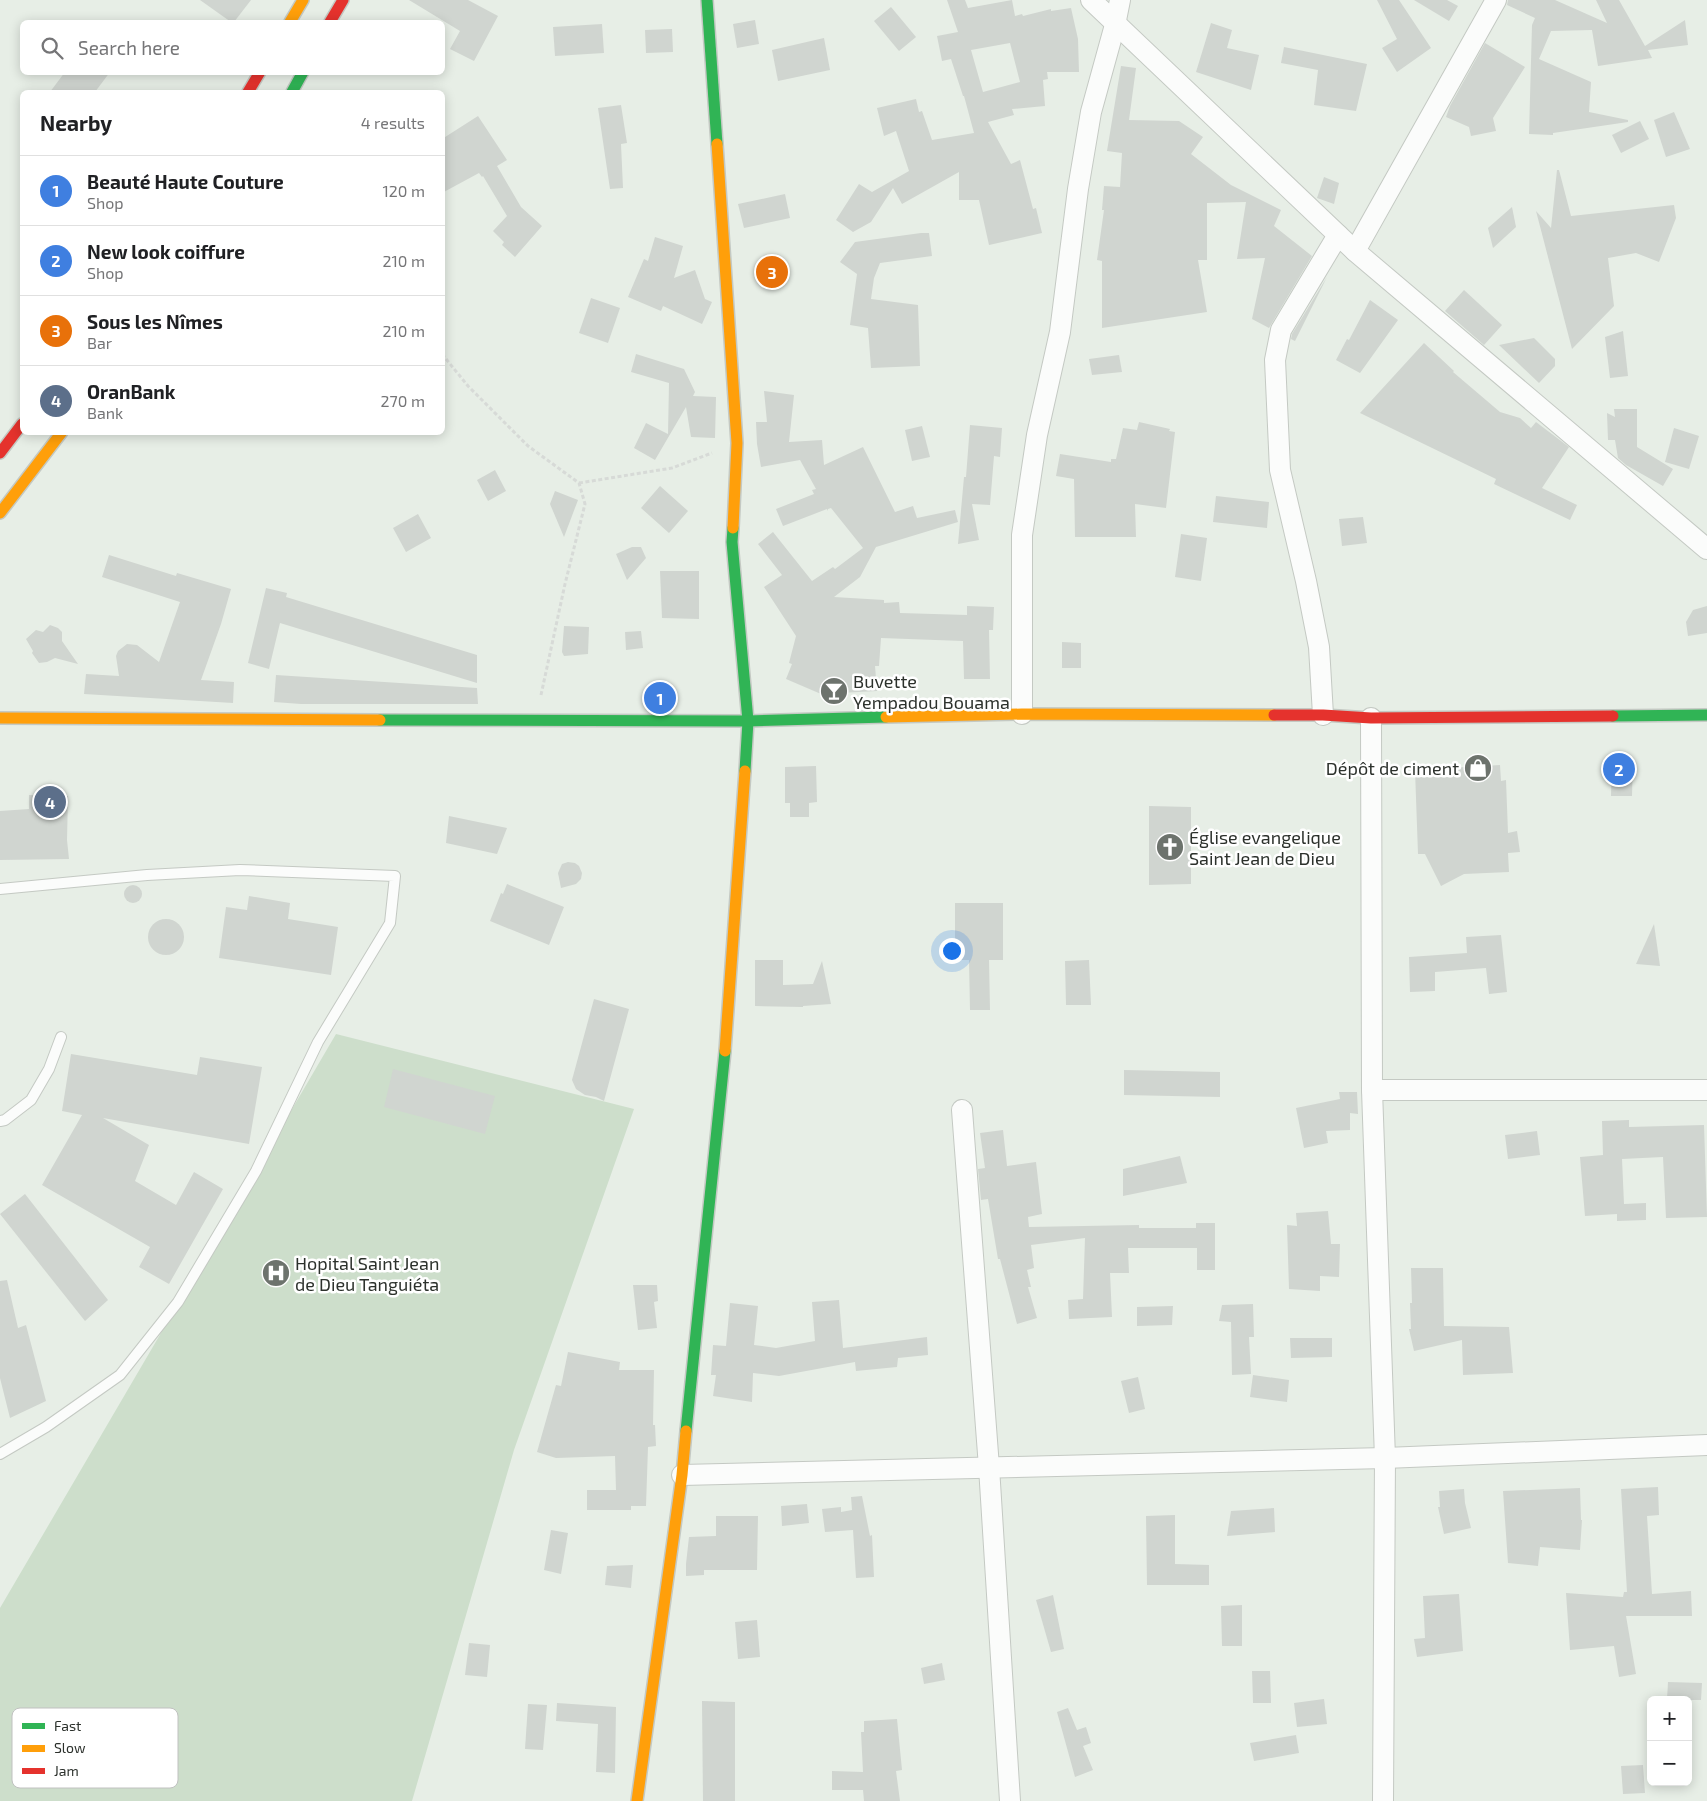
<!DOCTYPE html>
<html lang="en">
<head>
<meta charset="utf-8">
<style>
	body { margin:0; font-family:"Exo 2",sans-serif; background:#f6f6f6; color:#202124 }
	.controls { position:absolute; right:15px; bottom:15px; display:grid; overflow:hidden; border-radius:8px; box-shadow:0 2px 12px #0003 }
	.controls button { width:45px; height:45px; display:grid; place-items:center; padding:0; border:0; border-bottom:1px solid #e0e0e0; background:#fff; color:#202124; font:25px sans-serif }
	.you { position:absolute; left:951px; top:950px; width:18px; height:18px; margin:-12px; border:4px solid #fff; border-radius:50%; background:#1a73e8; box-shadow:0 0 0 8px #1a73e833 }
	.badge { display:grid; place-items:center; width:32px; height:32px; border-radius:50%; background:#111827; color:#fff; font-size:16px; font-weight:700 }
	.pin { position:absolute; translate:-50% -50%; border:2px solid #fff; box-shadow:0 1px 5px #0006 }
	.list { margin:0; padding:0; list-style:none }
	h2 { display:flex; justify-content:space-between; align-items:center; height:65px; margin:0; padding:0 20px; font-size:21px }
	h2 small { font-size:16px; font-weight:400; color:#757577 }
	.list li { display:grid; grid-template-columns:32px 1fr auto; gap:15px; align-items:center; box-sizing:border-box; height:70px; padding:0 20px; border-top:1px solid #e0e0e0 }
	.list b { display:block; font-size:19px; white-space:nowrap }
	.list p { margin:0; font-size:16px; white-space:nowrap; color:#757577 }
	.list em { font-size:16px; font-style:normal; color:#757577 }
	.icon { flex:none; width:28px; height:28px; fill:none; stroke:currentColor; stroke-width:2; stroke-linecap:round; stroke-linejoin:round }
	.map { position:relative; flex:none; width:1707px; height:1801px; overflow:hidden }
	.search { position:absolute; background:#fff; box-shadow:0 2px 12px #0003; left:20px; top:20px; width:425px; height:55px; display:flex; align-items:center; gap:12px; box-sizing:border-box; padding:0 18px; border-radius:8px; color:#757577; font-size:19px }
	.panel { position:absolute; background:#fff; box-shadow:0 2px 12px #0003; left:20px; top:90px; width:425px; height:345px; border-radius:8px }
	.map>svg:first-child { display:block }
	.green { fill:#cddecb }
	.building { fill:#d0d5d0; fill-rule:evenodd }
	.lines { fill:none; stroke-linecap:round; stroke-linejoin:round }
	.lane-casing { stroke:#c4c9c3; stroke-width:12 }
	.street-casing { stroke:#c4c9c3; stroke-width:22 }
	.fast-casing { stroke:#c4c9c3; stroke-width:14 }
	.slow-casing { stroke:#c4c9c3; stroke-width:14 }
	.jam-casing { stroke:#c4c9c3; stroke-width:14 }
	.path { stroke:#d7dad7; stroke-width:3; stroke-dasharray:4 2.5; stroke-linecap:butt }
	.lane { stroke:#fbfcfb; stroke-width:10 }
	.street { stroke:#fbfcfb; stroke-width:20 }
	.fast { stroke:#30b455; stroke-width:11 }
	.slow { stroke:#ff9f0a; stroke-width:11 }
	.jam { stroke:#e5322d; stroke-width:11 }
	.labels { text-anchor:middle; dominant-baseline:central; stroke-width:5; stroke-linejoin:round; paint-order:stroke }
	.poi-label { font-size:18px; fill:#2c312c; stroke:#fff; text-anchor:start }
	.key { fill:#fff; stroke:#c0c1c0; stroke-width:1 }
	.key-label { font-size:14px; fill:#2c312c }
</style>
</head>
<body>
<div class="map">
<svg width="1707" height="1801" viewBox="0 0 1707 1801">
	<rect width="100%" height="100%" fill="#e7eee6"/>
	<polygon class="green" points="336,1034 634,1109 514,1450 412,1801 0,1801 0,1608"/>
	<g class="building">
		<polygon points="200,0 251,0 234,22 231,22"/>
		<polygon points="409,0 468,0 498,16 474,61 450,49 460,31"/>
		<path d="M 947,0 L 965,0 L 968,8 L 1012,0 L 1015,16 L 1022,14 L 1023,16 L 1051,9 L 1051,11 L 1071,8 L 1078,39 L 1079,72 L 1047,72 L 1048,79 L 1043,80 L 1045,106 L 1012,109 L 1014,115 L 988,122 L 1011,164 L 1020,160 L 1033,209 L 1036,208 L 1042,233 L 989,245 L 979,200 L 959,200 L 959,172 L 902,204 L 893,188 L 871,222 L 853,232 L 836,220 L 859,184 L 872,192 L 909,171 L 896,131 L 884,136 L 877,108 L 916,99 L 919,112 L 922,111 L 932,140 L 974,133 L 964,96 L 963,96 L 951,59 L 942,61 L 937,36 L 958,32 ZM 1010,43 L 1020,82 L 983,92 L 971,50 Z"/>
		<polygon points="1377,0 1399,0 1431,48 1397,72 1382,48 1397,39"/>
		<polygon points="1414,0 1447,0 1458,6 1449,21"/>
		<polygon points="1508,0 1555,0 1607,23 1596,0 1619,0 1645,46 1685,20 1688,45 1648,50 1652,58 1598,66 1592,30 1551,31 1539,59 1591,82 1589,112 1628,120 1628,122 1553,133 1553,135 1529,134 1532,25 1535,18 1507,5"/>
		<polygon points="891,7 916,37 899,51 874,21"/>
		<polygon points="755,20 759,44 737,48 733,24"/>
		<polygon points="1211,23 1232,30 1227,48 1259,55 1251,90 1196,72"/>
		<polygon points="602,24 604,53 555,56 553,27"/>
		<polygon points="672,29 673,52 646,53 645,30"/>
		<polygon points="824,38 830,70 778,81 772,50"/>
		<polygon points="1485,43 1525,67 1493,118 1496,131 1471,136 1469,127 1446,117 1450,106"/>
		<polygon points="1284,47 1367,64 1356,111 1314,105 1318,70 1281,63"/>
		<polygon points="1121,66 1136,68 1129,120 1179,121 1203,137 1191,154 1231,185 1281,210 1274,226 1312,256 1269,328 1252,319 1265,258 1237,259 1246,202 1207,203 1207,260 1198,260 1207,312 1102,328 1102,261 1097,260 1104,210 1102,210 1104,186 1120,187 1122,153 1107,151"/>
		<polygon points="65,72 110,72 95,92 50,92"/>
		<polygon points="621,105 627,143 621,144 623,188 610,189 598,108"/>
		<polygon points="1674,112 1690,149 1666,157 1654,120"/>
		<polygon points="478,116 507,160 497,166 521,207 542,226 515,257 502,245 504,242 493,231 507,216 483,176 482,177 479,173 442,193 442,139"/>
		<polygon points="1640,121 1649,139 1621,153 1612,135"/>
		<polygon points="1557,170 1559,170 1571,216 1674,205 1676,218 1659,262 1636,253 1608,258 1614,306 1572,349 1536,211 1551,228"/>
		<polygon points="1324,177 1339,183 1334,204 1317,198"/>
		<polygon points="785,194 790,218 744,228 738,204"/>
		<polygon points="1512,207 1516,227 1493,248 1488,228"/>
		<polygon points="921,233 929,233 932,256 880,263 874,278 871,299 918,305 920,366 871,368 868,328 850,325 857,274 840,262 855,242"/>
		<polygon points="655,237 683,246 674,278 695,270 705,299 712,302 702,324 663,306 661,311 628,297 644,259 648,261"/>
		<polygon points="778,264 780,277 778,282 773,286 768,287 763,285 759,280 758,274 760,269 765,266"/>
		<polygon points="1327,277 1295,341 1291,339 1292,334"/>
		<polygon points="1464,290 1502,325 1484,345 1445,311"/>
		<polygon points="591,298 620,308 608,343 579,333"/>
		<polygon points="1370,300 1398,320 1360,373 1336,360 1347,339 1349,340"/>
		<polygon points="1623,331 1628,376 1610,378 1605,337"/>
		<polygon points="1534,338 1555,359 1555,366 1539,383 1499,345"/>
		<polygon points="1424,343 1454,371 1453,372 1500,412 1520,418 1531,428 1536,422 1569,447 1542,488 1577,505 1570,520 1494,484 1496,479 1360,413"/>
		<polygon points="636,354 684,369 695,392 693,396 716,397 715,438 691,437 686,407 655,460 634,448 646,423 668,434 669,383 631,372"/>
		<polygon points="1119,355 1122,372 1092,375 1089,359"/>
		<polygon points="764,391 794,395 789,442 822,440 824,465 863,447 895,512 913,506 917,518 955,510 958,522 876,547 860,577 834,597 884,600 884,603 899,602 900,613 967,615 967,606 994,607 993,630 989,630 990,679 964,679 963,641 881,638 879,666 875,666 877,691 821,694 786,679 792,664 789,663 796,636 764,587 782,575 758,544 773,532 812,581 833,567 835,569 863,548 831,508 828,509 828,511 827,509 783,526 776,509 814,494 812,490 816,489 800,460 761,467 757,444 756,422 767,422"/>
		<polygon points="1614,409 1637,409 1637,447 1673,469 1663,486 1626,465 1618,458 1615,440 1608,440 1607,413 1615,417"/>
		<polygon points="1139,422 1170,429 1169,431 1175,432 1166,508 1135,504 1136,537 1075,537 1074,479 1056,476 1060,454 1111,462 1111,459 1116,459 1123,428 1137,430"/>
		<polygon points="970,425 1002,428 1000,457 994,456 990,505 972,504 979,540 958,544 964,477 966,477"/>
		<polygon points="922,426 930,457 912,461 905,430"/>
		<polygon points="1674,428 1699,436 1689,469 1665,462"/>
		<polygon points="495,470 506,491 488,501 477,480"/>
		<polygon points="660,486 688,511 669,533 641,508"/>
		<polygon points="555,491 578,500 564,537 550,504"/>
		<polygon points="1216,496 1269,502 1267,528 1213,522"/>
		<polygon points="418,514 431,538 406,552 393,528"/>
		<polygon points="1363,517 1367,543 1342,546 1339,519"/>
		<polygon points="1181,534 1207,538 1201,581 1175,577"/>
		<polygon points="632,547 641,547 646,558 627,580 616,554"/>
		<polygon points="109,555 176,576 177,573 231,589 221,624 201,680 234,682 233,703 84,694 86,674 119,676 116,656 118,651 127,644 137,645 159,662 180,602 102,577"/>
		<polygon points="660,571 699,571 699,619 662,618"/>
		<polygon points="266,588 287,593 286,597 477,655 477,683 280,623 269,669 248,663"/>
		<polygon points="1707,606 1707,633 1688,636 1686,622 1693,610"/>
		<polygon points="50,625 58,628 62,632 62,641 78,664 55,658 47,662 39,663 32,653 33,651 26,639 36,630 43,632"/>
		<polygon points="564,626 589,627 588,654 564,656 562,652"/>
		<polygon points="641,631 643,648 626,650 625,632"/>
		<polygon points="1062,642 1081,643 1081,668 1062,668"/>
		<polygon points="276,675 477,688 478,704 301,704 274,702"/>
		<polygon points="1612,758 1633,759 1632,796 1611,796"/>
		<polygon points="1500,765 1501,781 1506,780 1508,833 1517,831 1520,852 1508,853 1509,872 1464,874 1441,886 1425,854 1418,854 1415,770"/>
		<polygon points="816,766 817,802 809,803 809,817 790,817 790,803 785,803 785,767"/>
		<polygon points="29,795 68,796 67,840 69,859 0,860 0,811 29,809"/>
		<polygon points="1149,806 1191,807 1191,884 1149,885"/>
		<polygon points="449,816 507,828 497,854 446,843"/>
		<polygon points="568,862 575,863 579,866 582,873 581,879 576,884 561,888 558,873 562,864"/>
		<polygon points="507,884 564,907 549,945 490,921 501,893 503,894"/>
		<circle cx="133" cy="894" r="9"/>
		<polygon points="249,896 290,903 288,919 338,927 331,975 219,958 226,907 247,910"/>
		<polygon points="955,903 1003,903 1003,960 989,960 990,1010 970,1010 969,960 955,960"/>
		<circle cx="166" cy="937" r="18"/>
		<polygon points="1654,924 1660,966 1636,964"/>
		<polygon points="1501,935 1507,992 1489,994 1486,968 1435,972 1435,991 1410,992 1409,957 1467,953 1466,937"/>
		<polygon points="755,960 783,960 783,985 813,984 822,961 831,1004 803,1006 803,1007 755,1006"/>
		<polygon points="1089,960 1091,1005 1066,1005 1065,961"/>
		<polygon points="594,999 629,1009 604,1101 596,1097 585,1095 576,1089 572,1080"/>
		<polygon points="71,1054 197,1075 200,1057 262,1067 249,1144 103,1118 149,1145 135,1181 176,1205 194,1172 223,1189 169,1284 139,1267 150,1247 42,1185 82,1115 62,1111"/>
		<polygon points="393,1069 495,1096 485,1134 384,1107"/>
		<polygon points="1124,1070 1220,1072 1220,1097 1124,1095"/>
		<polygon points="1339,1092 1357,1092 1358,1114 1350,1113 1350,1130 1326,1131 1328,1143 1304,1148 1296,1108 1340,1099"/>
		<polygon points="1629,1120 1629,1127 1704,1125 1707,1217 1666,1218 1663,1157 1622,1159 1624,1204 1646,1203 1646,1220 1617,1221 1617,1214 1585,1216 1580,1157 1603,1155 1602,1121"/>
		<polygon points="1003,1130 1007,1166 1036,1162 1042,1214 1028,1217 1029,1227 1139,1225 1139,1228 1196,1228 1196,1223 1215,1223 1215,1270 1197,1270 1197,1248 1128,1248 1129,1273 1110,1273 1112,1317 1069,1319 1068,1300 1083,1299 1085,1238 1031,1245 1034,1268 1027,1270 1031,1287 1028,1287 1037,1318 1017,1324 1000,1259 998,1259 988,1199 981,1200 978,1169 985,1168 980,1133"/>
		<polygon points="1537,1131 1540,1155 1508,1159 1505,1135"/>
		<polygon points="1180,1156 1187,1183 1123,1196 1123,1169"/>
		<polygon points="25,1194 108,1300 85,1321 0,1214"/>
		<polygon points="1328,1211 1331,1244 1340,1244 1339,1277 1320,1276 1320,1291 1289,1289 1287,1225 1297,1226 1296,1213"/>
		<polygon points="1411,1268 1443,1268 1444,1326 1509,1327 1513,1373 1463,1375 1462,1340 1414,1351 1409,1329 1411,1329 1410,1303 1412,1303"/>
		<polygon points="7,1280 18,1328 26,1325 46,1401 10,1418 0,1378 0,1281"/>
		<polygon points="633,1285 657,1285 658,1301 654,1302 657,1328 638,1330"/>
		<polygon points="839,1300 843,1348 927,1337 928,1355 898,1358 897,1367 856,1371 855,1362 779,1376 753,1373 752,1402 713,1396 716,1375 711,1375 713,1345 726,1346 730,1303 758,1306 754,1345 776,1348 815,1341 812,1302"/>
		<polygon points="1253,1304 1254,1337 1249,1337 1251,1374 1232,1375 1231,1322 1219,1321 1222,1305"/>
		<polygon points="1173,1306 1172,1325 1137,1326 1137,1307"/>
		<polygon points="1290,1338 1332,1338 1332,1357 1291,1358"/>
		<polygon points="568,1352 620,1362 619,1370 654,1370 653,1425 655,1425 656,1446 648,1447 646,1506 631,1506 631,1510 587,1510 587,1490 616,1490 615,1456 556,1458 537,1452 556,1385 561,1386"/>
		<polygon points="1253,1375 1289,1380 1287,1402 1250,1397"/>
		<polygon points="1138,1377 1145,1409 1129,1413 1121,1381"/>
		<polygon points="1658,1487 1659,1515 1647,1516 1652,1594 1691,1591 1692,1616 1626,1616 1636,1674 1619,1677 1614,1646 1570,1650 1566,1593 1623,1597 1624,1592 1627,1592 1621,1489"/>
		<polygon points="1580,1488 1581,1520 1582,1520 1580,1550 1540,1547 1538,1566 1508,1563 1503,1491"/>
		<polygon points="1464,1489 1465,1503 1471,1528 1444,1534 1438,1507 1440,1507 1439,1491"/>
		<polygon points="862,1496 870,1536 872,1535 874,1577 856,1578 853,1530 825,1532 822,1509 841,1507 841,1512 852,1510 851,1497"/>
		<polygon points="807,1504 809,1523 782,1526 781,1506"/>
		<polygon points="1274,1508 1275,1532 1227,1536 1231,1511"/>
		<polygon points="1175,1515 1175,1564 1209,1565 1209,1585 1147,1585 1146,1516"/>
		<polygon points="716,1516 758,1516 757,1570 704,1570 704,1575 686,1576 686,1564 689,1537 716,1536"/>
		<polygon points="551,1530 568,1533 561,1574 544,1570"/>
		<polygon points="633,1565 631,1588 605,1585 607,1566"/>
		<polygon points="1459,1594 1463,1651 1417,1657 1414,1639 1425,1638 1423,1596"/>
		<polygon points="1053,1595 1064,1649 1051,1652 1036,1600"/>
		<polygon points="1242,1605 1242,1646 1222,1646 1221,1606"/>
		<polygon points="757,1620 760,1657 738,1659 735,1622"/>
		<polygon points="469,1643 490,1645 487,1677 465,1675"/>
		<polygon points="942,1663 945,1680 924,1684 921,1668"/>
		<polygon points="1252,1671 1270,1671 1271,1703 1253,1703"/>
		<polygon points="1668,1682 1702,1683 1701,1700 1667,1700"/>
		<polygon points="1324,1699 1327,1724 1297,1727 1294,1703"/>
		<polygon points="702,1701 735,1702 735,1801 703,1801"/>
		<polygon points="557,1703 616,1707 615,1773 596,1772 598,1724 556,1721"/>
		<polygon points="528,1704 547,1705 543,1750 525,1749"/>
		<polygon points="1068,1708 1077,1730 1086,1727 1091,1743 1083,1746 1093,1770 1075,1777 1057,1712"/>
		<polygon points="897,1719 902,1770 896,1771 900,1801 864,1801 863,1790 832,1790 832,1771 863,1772 861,1732 864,1732 864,1721"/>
		<polygon points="1296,1735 1299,1753 1254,1761 1250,1743"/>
		<polygon points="1643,1765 1645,1793 1623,1794 1621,1766"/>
	</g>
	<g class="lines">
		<defs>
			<g id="lane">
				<polyline points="0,889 147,875 240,870 395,876 390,923 318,1042 256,1171 178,1302 120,1375 46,1427 0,1454"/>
				<polyline points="0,1121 5,1120 31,1100 49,1069 61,1037"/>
			</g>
			<g id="street">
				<polyline points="1091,0 1355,251 1707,549"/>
				<polyline points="1355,251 1496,0"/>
				<polyline points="1022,714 1022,535 1037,435 1060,332 1078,189 1091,112 1115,25 1120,0"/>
				<polyline points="1323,715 1319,647 1306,581 1280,470 1275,360 1281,330 1338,235"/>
				<polyline points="1371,718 1372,1090 1385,1458 1383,1801"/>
				<polyline points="1372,1090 1707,1090"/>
				<polyline points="962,1110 989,1467 1010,1801"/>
				<polyline points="682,1475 1385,1458 1707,1445"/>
			</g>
			<g id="fast">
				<polyline points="707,0 717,144"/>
				<polyline points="292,92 303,72"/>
				<polyline points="733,528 732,542 748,721 745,771"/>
				<polyline points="1613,716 1707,715"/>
				<polyline points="380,720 748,721 886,717"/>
				<polyline points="686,1431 725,1051"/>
			</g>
			<g id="slow">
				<polyline points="290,22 303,0"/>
				<polyline points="717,144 737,443 733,528"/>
				<polyline points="0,513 62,432"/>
				<polyline points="886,717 1022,714 1274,715"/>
				<polyline points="0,718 380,720"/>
				<polyline points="725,1051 745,771"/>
				<polyline points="637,1801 682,1475 686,1431"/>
			</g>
			<g id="jam">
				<polyline points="330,22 343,0"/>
				<polyline points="248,92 260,72"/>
				<polyline points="0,453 22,424"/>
				<polyline points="1274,715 1323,715 1371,718 1613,716"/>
			</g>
		</defs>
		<use href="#lane" class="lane-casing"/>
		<use href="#street" class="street-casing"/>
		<use href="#fast" class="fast-casing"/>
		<use href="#slow" class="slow-casing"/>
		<use href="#jam" class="jam-casing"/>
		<g class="path">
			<polyline points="442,354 468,386 528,446 579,483 585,504 565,584 541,695"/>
			<polyline points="579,483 672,468 712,453"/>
		</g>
		<use href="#lane" class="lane"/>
		<use href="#street" class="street"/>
		<use href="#fast" class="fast"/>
		<use href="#slow" class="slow"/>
		<use href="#jam" class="jam"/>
	</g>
	<defs>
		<symbol id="bar-disc" viewBox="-11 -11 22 22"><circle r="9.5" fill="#6d736d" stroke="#fff"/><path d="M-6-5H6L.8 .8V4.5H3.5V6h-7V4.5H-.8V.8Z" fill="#fff"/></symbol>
		<symbol id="shop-disc" viewBox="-11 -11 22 22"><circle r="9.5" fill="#6d736d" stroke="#fff"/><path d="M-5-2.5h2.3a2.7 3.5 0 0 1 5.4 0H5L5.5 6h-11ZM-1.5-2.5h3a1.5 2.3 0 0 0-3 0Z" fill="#fff"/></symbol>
		<symbol id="church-disc" viewBox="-11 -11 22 22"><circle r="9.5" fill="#6d736d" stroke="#fff"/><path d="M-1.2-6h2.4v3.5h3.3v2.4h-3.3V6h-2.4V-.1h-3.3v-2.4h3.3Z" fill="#fff"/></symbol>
		<symbol id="hospital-disc" viewBox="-11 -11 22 22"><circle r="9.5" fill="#6d736d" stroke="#fff"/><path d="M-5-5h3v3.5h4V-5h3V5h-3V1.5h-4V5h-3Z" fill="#fff"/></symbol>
	</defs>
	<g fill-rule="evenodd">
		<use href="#bar-disc" x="818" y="675" width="32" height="32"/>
		<use href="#shop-disc" x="1462" y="752" width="32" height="32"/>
		<use href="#church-disc" x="1154" y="831" width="32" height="32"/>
		<use href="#hospital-disc" x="260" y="1257" width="32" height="32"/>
	</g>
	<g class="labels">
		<g class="poi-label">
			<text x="853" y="681">Buvette<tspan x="853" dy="21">Yempadou Bouama</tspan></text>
			<text x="1459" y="768" text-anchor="end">Dépôt de ciment</text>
			<text x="1189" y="837">Église evangelique<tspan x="1189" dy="21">Saint Jean de Dieu</tspan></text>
			<text x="295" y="1263">Hopital Saint Jean<tspan x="295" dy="21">de Dieu Tanguiéta</tspan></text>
		</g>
	</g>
	<rect x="12" y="1708" width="166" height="80" rx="8" class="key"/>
	<rect x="22" y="1723" width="23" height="6" fill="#30b455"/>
	<rect x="22" y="1745" width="23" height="7" fill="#ff9f0a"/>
	<rect x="22" y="1768" width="23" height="6" fill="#e5322d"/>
	<g class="key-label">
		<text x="54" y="1731">Fast</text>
		<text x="54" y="1753">Slow</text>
		<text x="54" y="1776">Jam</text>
	</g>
</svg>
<div class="controls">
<button>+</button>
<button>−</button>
</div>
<div class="you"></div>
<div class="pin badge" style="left:660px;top:698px;background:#3f7fe0">1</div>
<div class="pin badge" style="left:1619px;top:769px;background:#3f7fe0">2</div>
<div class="pin badge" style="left:772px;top:272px;background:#e8710a">3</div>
<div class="pin badge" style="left:50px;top:802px;background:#5c6f8a">4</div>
<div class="search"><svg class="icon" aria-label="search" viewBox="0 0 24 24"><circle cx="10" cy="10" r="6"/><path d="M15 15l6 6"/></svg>Search here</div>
<section class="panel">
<h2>Nearby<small>4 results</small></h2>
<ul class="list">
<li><span class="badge" style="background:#3f7fe0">1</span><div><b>Beauté Haute Couture</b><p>Shop</p></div><em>120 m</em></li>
<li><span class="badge" style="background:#3f7fe0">2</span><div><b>New look coiffure</b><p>Shop</p></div><em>210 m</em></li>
<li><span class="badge" style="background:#e8710a">3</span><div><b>Sous les Nîmes</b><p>Bar</p></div><em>210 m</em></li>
<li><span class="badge" style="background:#5c6f8a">4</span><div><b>OranBank</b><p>Bank</p></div><em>270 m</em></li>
</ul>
</section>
</div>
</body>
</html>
